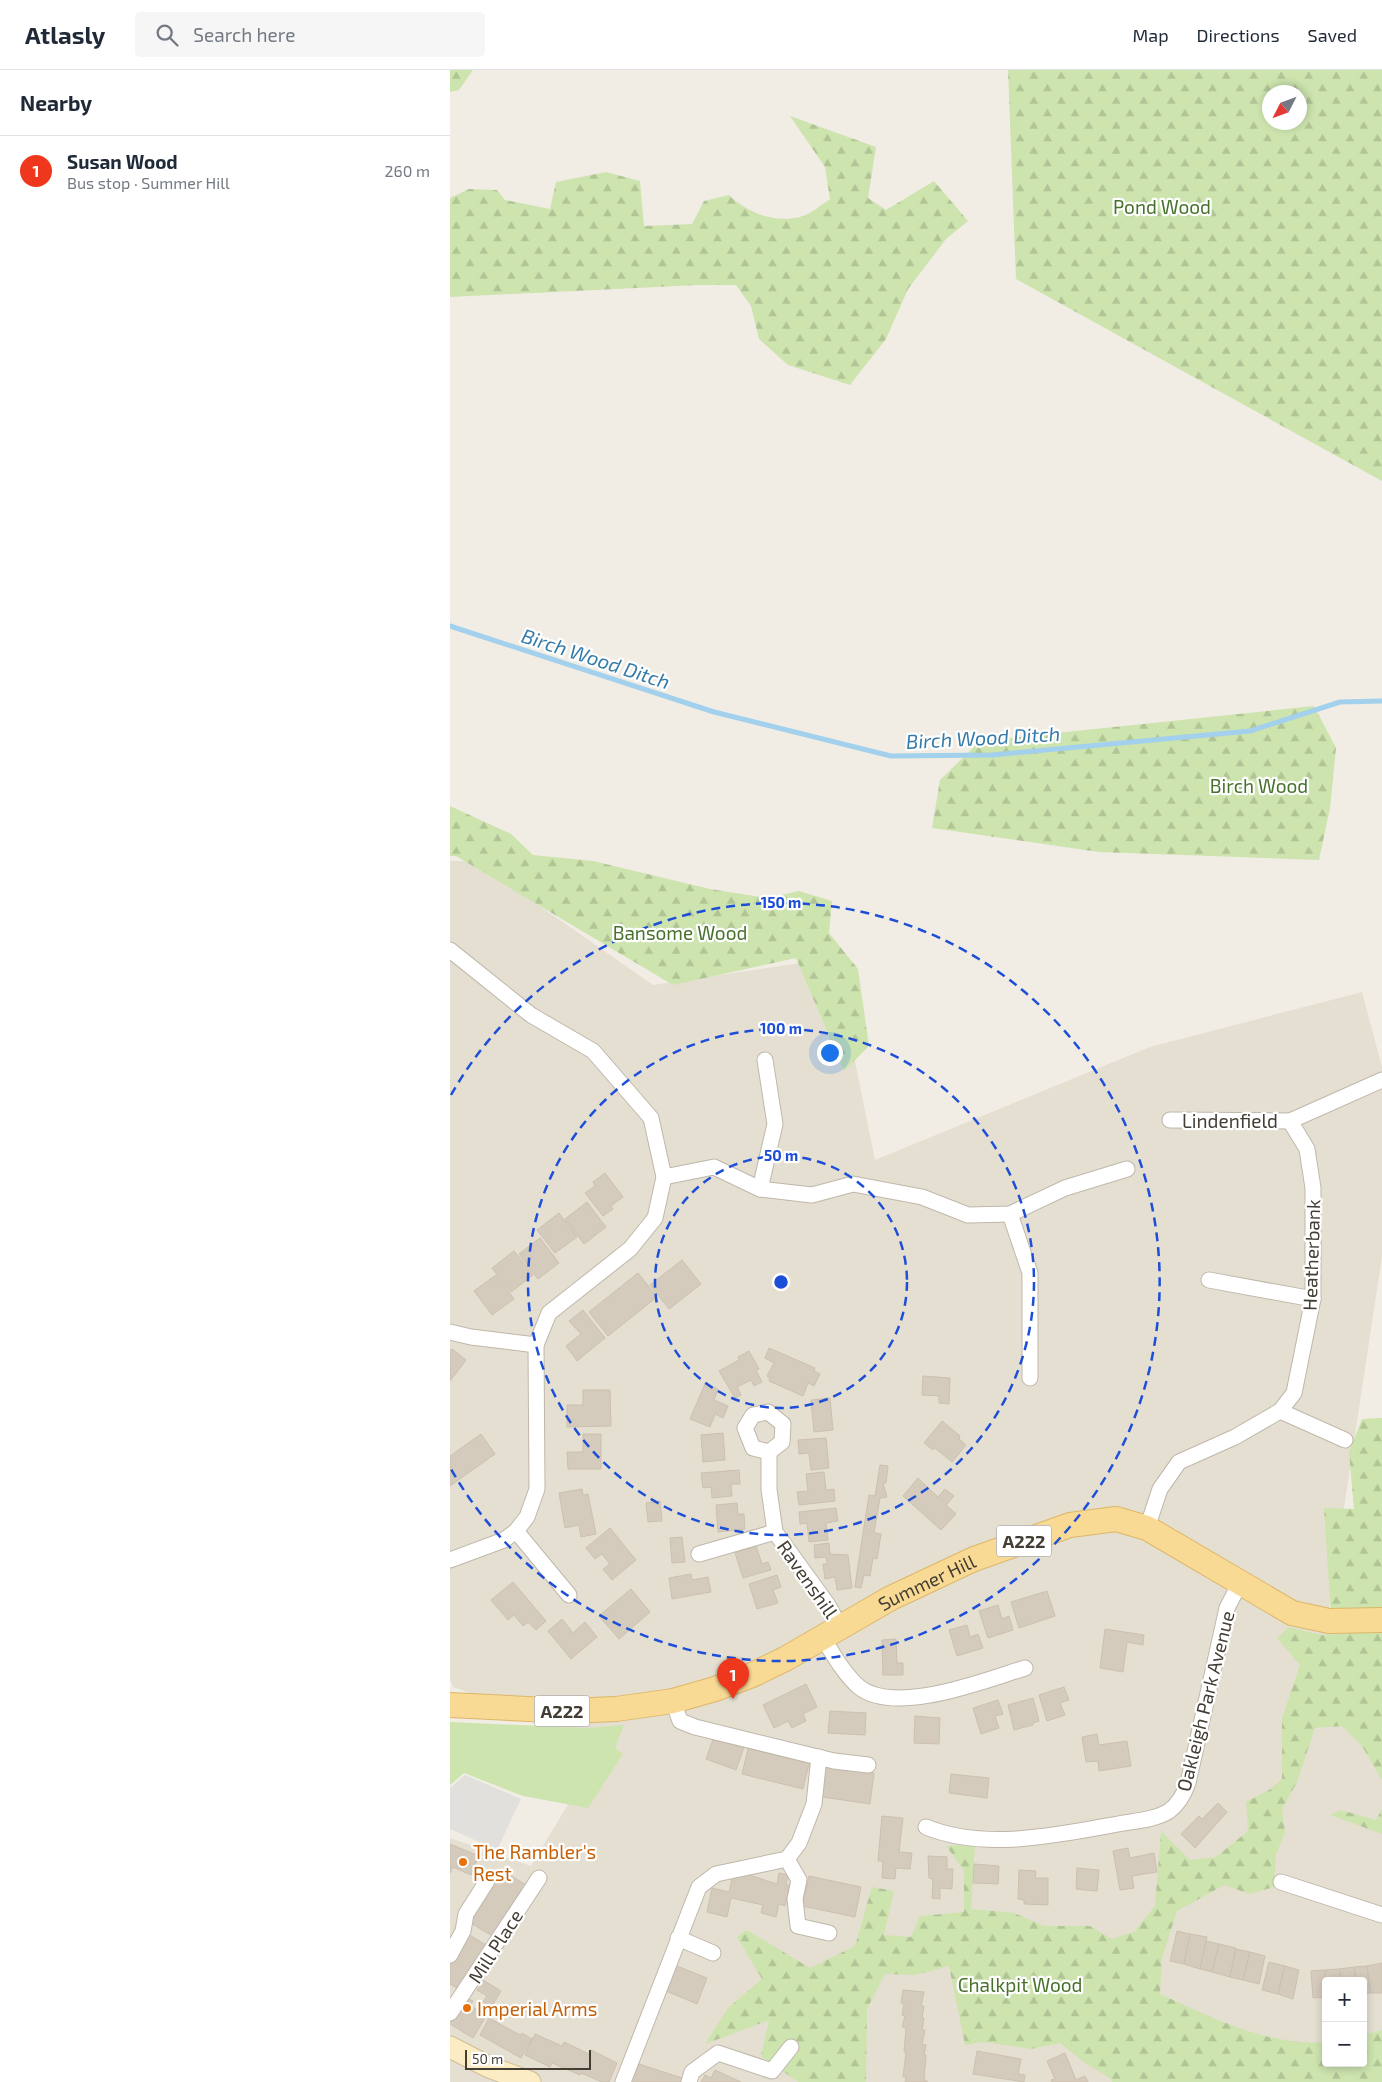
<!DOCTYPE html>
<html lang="en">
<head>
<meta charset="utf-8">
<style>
	body { margin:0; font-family:"Exo 2",sans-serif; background:#f6f6f7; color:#1f2937 }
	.controls { position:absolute; right:15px; bottom:15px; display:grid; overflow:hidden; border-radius:5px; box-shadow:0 2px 8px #0003 }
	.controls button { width:45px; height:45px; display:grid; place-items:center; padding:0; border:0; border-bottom:1px solid #e0e1e3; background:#fff; color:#1f2937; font:25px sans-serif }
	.compass { position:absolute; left:812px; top:15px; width:45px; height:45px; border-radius:50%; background:#fff; box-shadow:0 2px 8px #0003; rotate:228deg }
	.scale { position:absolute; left:15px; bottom:12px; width:126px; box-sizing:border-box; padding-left:5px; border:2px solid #433d34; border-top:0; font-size:14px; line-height:18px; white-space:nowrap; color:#433d34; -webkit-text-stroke:4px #fff; paint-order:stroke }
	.you { position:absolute; left:379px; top:982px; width:18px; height:18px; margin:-12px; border:4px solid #fff; border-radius:50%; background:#1a73e8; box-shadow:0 0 0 8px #1a73e833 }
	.badge { display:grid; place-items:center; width:32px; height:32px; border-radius:50%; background:#ef371e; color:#fff; font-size:16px; font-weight:700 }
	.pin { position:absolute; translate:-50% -41px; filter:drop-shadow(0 1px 2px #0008) }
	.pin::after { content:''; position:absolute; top:26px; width:18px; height:15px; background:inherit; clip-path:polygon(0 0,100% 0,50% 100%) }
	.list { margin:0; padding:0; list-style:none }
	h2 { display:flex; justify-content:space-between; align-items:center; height:65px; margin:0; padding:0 20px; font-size:21px }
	h2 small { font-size:16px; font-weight:400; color:#747a83 }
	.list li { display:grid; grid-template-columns:32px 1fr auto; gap:15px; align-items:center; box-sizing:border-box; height:70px; padding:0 20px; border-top:1px solid #e0e1e3 }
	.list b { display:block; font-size:19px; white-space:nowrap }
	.list p { margin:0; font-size:16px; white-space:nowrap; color:#747a83 }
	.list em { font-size:16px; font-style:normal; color:#747a83 }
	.icon { flex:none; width:28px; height:28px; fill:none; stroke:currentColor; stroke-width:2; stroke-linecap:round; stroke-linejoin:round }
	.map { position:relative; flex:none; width:932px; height:2012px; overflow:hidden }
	header { display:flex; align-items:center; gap:30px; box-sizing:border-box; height:70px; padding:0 25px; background:#fff; border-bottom:1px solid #e0e1e3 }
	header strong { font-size:24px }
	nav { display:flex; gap:28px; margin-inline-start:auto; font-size:18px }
	.search { width:350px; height:45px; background:#f6f6f7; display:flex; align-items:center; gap:12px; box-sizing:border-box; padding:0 18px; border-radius:5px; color:#747a83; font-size:19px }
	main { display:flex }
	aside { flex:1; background:#fff }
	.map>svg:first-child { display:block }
	.residential { fill:#e5dfd2; fill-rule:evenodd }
	.green { fill:#cde4ae }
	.forest { fill:url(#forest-firs); fill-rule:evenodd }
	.parking { fill:#e2e0dc }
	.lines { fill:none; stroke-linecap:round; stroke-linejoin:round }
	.stream { stroke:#a3d0ec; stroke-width:5 }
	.building { fill:#d5cbbd; stroke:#ccc0ae }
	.minor-casing { stroke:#bfb7aa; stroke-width:17 }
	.secondary-casing { stroke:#cfbe96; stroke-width:23 }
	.primary-casing { stroke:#ddb667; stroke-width:26 }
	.minor { stroke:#fff; stroke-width:15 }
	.secondary { stroke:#fcecc4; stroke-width:21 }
	.primary { stroke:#f9da95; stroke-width:24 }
	.ring { fill:none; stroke:#1d4ed8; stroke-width:2.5; stroke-dasharray:9 6 }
	.food-dot { fill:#e8710a; stroke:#fff; stroke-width:2 }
	.labels { text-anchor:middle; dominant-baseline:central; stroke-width:4.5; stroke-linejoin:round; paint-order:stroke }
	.shield { fill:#fff; stroke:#7b7771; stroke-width:1 }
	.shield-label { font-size:18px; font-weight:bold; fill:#433d34 }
	.park-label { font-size:19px; fill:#48712b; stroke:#fff }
	.street-label { font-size:19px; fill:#433d34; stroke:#fff }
	.food-label { font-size:19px; fill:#c56008; stroke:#fff; text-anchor:start }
	.water-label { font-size:20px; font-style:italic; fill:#347ba9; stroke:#fff }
	.centre { fill:#1d4ed8; stroke:#fff; stroke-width:2.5 }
	.ring-label { font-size:15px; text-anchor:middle; font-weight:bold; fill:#1d4ed8; stroke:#fff; stroke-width:4.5; stroke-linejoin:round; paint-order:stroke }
</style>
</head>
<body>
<header>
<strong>Atlasly</strong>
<div class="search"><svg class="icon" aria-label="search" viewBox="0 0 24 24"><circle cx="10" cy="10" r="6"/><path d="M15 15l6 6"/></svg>Search here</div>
<nav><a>Map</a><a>Directions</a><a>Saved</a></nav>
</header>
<main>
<aside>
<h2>Nearby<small></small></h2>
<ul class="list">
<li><span class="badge">1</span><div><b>Susan Wood</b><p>Bus stop · Summer Hill</p></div><em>260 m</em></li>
</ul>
</aside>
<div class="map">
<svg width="932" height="2012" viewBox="0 0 932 2012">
	<defs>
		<pattern id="forest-firs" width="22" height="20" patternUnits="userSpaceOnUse" patternTransform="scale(1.25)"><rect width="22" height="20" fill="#cde4ae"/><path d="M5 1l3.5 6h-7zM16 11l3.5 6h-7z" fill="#b1c496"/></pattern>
	</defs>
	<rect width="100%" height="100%" fill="#f1ede4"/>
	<path class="residential" d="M 0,791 L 25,791 L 203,915 L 384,888 L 425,1090 L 700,977 L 912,922 L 932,997 L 932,1186 L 876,1557 L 932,1562 L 932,2012 L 0,2012 L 0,1768 L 81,1796 L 156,1671 L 3,1617 L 0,1609 ZM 876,1911 L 913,1911 L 913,1993 L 876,1993 Z"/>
	<polygon class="green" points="0,1652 134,1658 174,1655 165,1678 173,1684 138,1738 73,1726 14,1703 0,1715"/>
	<g class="forest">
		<polygon points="0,0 23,0 9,20 0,22"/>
		<path d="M 558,0 L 932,0 L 932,411 L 566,209 ZM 819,22 L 849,22 L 849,52 L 819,52 Z"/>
		<path d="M 340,46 L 426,77 L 418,128 L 436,140 L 484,111 L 518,151 L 496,169 L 458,219 L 436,269 L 400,315 L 338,295 L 309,269 L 301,236 L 286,215 L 248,215 L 0,227 L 0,128 L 19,119 L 47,120 L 55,130 L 100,139 L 106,112 L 156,102 L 190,111 L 194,156 L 242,154 L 254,131 L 279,125 C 297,143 324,153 350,147 C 360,145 372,134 380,129 L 375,97 Z"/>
		<polygon points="864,636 886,678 880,738 869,790 649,782 482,758 490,710 530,671"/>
		<polygon points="0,736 61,764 83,785 143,791 260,819 318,828 349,821 382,831 379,863 408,899 419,976 394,1001 346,888 223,915 6,786 0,786"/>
		<polygon points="932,1348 932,1544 881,1545 874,1438 904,1439 899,1382 912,1349"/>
		<path d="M 839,1557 L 871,1565 L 932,1561 L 932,1710 L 912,1676 L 892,1656 L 865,1658 L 847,1712 L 832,1739 L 835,1762 L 826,1785 L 824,1817 L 800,1824 L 774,1815 L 727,1841 L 712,1888 L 710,1924 C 763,1948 817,1976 876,1972 L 876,1993 L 913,1993 L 913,1965 L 932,1960 L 932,2012 L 662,2012 L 661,2009 L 635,1993 L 610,1973 L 581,1979 L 534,1972 L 515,1975 L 499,1896 L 465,1905 L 435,1904 L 417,1939 L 416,2012 L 348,2012 L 311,1986 L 319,1950 L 255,1974 L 278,1938 L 312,1909 L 287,1867 L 297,1860 L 360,1898 L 405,1876 L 422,1817 L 444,1821 L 434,1865 L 461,1867 L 470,1846 L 514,1842 L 514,1800 L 496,1776 L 525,1774 L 521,1839 L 564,1843 L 594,1856 L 640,1856 L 662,1869 L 685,1861 L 705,1836 L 711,1761 L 740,1790 L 766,1787 L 798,1761 L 796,1732 L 819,1720 L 832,1709 L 832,1648 L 850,1595 L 827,1568 Z"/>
		<polygon points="932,1739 932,1764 880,1745 890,1740 926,1750"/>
	</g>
	<polygon class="parking" points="15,1705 71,1729 47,1780 0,1759 0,1718"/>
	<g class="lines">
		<polyline class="stream" points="0,556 264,642 441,686 542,685 800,661 890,632 932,631"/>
	</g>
	<g class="building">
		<polygon points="155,1103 173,1127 161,1136 163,1139 153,1146 135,1123 145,1116 143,1112"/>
		<polygon points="137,1132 156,1157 134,1174 115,1149"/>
		<polygon points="109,1143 127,1167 105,1183 87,1160"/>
		<polygon points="90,1168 109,1193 88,1209 69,1184"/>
		<polygon points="64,1181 83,1205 61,1222 42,1198"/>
		<polygon points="232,1190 251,1214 219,1239 200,1215"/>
		<polygon points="188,1203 207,1227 158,1266 139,1242"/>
		<polygon points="46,1205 64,1229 42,1245 24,1221"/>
		<polygon points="133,1240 155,1268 127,1291 116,1276 131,1264 119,1251"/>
		<polygon points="319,1278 365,1298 364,1301 370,1304 364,1316 358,1313 353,1326 319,1311 320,1308 317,1306 324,1293 315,1288"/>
		<polygon points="2,1279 16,1290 0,1311 0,1281"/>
		<polygon points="299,1281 309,1299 306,1300 312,1312 304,1316 301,1310 287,1317 291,1325 285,1328 269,1301 289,1290 288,1287"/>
		<polygon points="473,1306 500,1308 499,1334 489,1333 489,1326 472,1325"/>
		<polygon points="255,1314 268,1319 264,1330 278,1336 273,1348 265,1344 260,1357 240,1349"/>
		<polygon points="133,1320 160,1320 161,1356 117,1357 117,1335 133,1335"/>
		<polygon points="380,1328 383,1360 364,1362 361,1330"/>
		<polygon points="492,1351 510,1366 509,1369 516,1375 502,1392 485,1378 483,1380 474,1373"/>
		<polygon points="273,1363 275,1390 253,1392 251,1365"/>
		<polygon points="31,1364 45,1384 0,1416 0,1386"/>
		<polygon points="133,1364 151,1364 151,1399 118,1399 117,1382 133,1382"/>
		<polygon points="376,1368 379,1398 361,1400 359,1383 349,1384 348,1370"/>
		<polygon points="430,1395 438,1396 436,1413 433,1413 437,1427 430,1428 424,1463 431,1464 427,1489 423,1488 420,1506 414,1505 411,1518 405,1517 407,1502 419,1425 425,1426"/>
		<polygon points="289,1400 290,1414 281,1414 282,1426 262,1428 261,1417 253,1418 251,1403"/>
		<polygon points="374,1402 376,1420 384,1419 385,1431 349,1435 347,1422 358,1421 356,1404"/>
		<polygon points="468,1408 488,1427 495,1419 504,1426 496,1435 506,1444 491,1460 453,1426"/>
		<polygon points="132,1419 133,1425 138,1424 146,1464 131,1467 129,1455 115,1458 109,1423"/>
		<polygon points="210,1431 212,1451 198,1452 196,1433"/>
		<polygon points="287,1433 288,1444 294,1444 295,1459 268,1462 266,1435"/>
		<polygon points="386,1438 388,1451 376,1453 378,1470 359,1472 357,1453 350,1454 349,1442"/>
		<polygon points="160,1458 186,1490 162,1510 153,1499 160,1494 152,1484 145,1489 136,1478"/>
		<polygon points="232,1467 235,1492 222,1493 220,1468"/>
		<polygon points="379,1473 380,1484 398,1485 402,1518 387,1520 385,1507 375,1509 373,1494 377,1494 376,1487 365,1488 364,1475"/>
		<polygon points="306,1476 312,1494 318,1492 321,1500 293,1508 285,1483"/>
		<polygon points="241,1504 242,1510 258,1507 261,1522 222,1529 219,1508"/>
		<polygon points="327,1505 331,1517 323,1520 328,1533 307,1539 299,1514"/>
		<polygon points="63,1512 96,1551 86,1560 78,1552 73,1556 64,1545 58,1550 41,1530"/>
		<polygon points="181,1519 200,1542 169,1569 149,1546"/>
		<polygon points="597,1521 605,1546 569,1558 561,1532"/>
		<polygon points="548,1535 552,1549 559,1546 563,1560 538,1568 529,1541"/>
		<polygon points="112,1549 123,1563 135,1552 147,1567 121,1589 98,1561"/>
		<polygon points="517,1555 520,1567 528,1564 533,1578 507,1586 499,1560"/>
		<polygon points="655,1559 694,1565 693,1575 677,1572 673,1602 650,1598"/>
		<polygon points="446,1569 447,1593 453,1593 453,1605 433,1605 432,1570"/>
		<polygon points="356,1614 367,1637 353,1644 356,1651 342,1658 338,1651 324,1658 313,1635"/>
		<polygon points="614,1617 619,1630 610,1633 615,1645 597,1651 589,1625"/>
		<polygon points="583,1628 589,1651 583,1653 583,1655 564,1660 558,1635"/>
		<polygon points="548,1630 553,1644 545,1646 549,1658 531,1664 523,1638"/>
		<polygon points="380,1641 416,1643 415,1665 378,1663"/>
		<polygon points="465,1646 490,1648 489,1674 464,1673"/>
		<polygon points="265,1664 295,1674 286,1700 256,1689"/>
		<polygon points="647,1664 649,1675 677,1671 681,1696 649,1701 648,1691 636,1692 632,1667"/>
		<polygon points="299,1675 360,1690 353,1719 292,1704"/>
		<polygon points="376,1697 424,1703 420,1734 372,1727"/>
		<polygon points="501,1704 539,1708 537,1728 499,1723"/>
		<polygon points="768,1733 777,1742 745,1778 731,1764 749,1746 752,1749"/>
		<polygon points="432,1746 453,1748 449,1782 462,1783 460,1799 446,1798 445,1809 432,1808 433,1791 428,1791"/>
		<polygon points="0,1774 29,1786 21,1805 3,1797 0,1803"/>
		<polygon points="678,1778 680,1788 704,1783 707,1802 682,1806 684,1818 670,1820 663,1781"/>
		<polygon points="478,1786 497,1787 497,1799 503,1799 502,1819 490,1818 490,1829 482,1828 483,1809 479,1808"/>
		<polygon points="524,1794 549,1796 548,1814 523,1813"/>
		<polygon points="627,1798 649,1800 647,1821 626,1819"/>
		<polygon points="52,1800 76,1815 44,1867 19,1852"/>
		<polygon points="569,1800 586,1801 585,1808 598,1808 598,1835 574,1834 574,1830 568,1829"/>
		<polygon points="329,1803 338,1805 336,1815 340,1815 335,1836 329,1834 326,1847 311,1843 313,1835 281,1828 277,1847 257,1842 262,1818 279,1822 283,1804 295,1807 296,1804 327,1814"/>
		<polygon points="359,1806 411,1817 405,1847 352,1836"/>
		<polygon points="727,1861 740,1864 734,1894 720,1891"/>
		<polygon points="18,1864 36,1875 10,1920 0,1914 0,1894"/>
		<polygon points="740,1864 757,1867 750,1899 734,1894"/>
		<polygon points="756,1871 769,1874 762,1902 750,1899"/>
		<polygon points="769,1874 786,1878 780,1907 762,1902"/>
		<polygon points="786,1879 800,1882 793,1910 780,1907"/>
		<polygon points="800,1882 815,1886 809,1914 793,1910"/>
		<polygon points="819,1892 835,1896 828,1924 812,1920"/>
		<polygon points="932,1893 932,1923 920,1923 917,1896"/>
		<polygon points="227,1896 257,1908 247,1934 216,1921"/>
		<polygon points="835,1896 849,1900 843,1929 828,1924"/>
		<polygon points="917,1896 920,1923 913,1924 913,1911 906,1911 904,1897"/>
		<polygon points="904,1897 906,1911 891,1911 889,1899"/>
		<polygon points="889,1899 891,1911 876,1911 876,1916 875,1900"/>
		<polygon points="875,1900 876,1927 863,1928 861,1901"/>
		<polygon points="28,1907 51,1921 23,1968 0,1954 15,1927 23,1931 20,1936 28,1940 37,1926 27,1920 30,1916 25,1912"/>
		<polygon points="453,1920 474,1922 471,1936 474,1936 472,1948 474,1948 472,1960 475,1960 472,1974 476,1975 474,1985 476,1985 474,2009 478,2012 455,2012 456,2007 453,2007 456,1982 454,1982 456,1958 452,1957 455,1946 452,1945 454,1933 451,1933"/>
		<polygon points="39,1948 70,1965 72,1963 82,1969 71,1988 30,1965"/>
		<polygon points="85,1964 112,1976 114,1972 139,1984 141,1980 167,1993 159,2012 152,2012 131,2003 130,2005 102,1993 100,1997 75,1985"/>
		<polygon points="527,1981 571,1989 568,2004 575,2005 574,2012 523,2004"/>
		<polygon points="615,1983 626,2010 635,2006 638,2012 602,2012 601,2010 605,2009 597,1991"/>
		<polygon points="183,1992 232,2008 231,2012 176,2012"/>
		<polygon points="265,2000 291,2012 251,2012 255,2005 261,2008"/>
	</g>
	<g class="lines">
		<defs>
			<g id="minor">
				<polyline points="0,880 81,945 143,981 201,1048 214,1107 205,1148 180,1179 99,1243 86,1275 87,1419 77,1447 66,1461 54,1470 0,1490"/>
				<polyline points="720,1050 840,1051 932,1010"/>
				<polyline points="214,1107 264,1097 310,1119 362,1125 403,1114 472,1127 518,1145 560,1144 615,1118 677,1099"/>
				<polyline points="310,1119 325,1054 315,990"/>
				<polyline points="560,1144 580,1203 580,1308"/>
				<polyline points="759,1210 863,1229"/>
				<polyline points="0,1262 21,1267 86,1275"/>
				<polyline points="830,1341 895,1370"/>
				<polygon points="318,1342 333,1354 332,1372 319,1382 303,1378 295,1358 303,1345"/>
				<polyline points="697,1458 710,1419 729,1392 785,1367 830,1341 844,1323 863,1229 863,1118 857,1079 840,1051"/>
				<polyline points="66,1461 119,1525"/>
				<polyline points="325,1462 378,1535 390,1557"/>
				<polyline points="249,1484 325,1462 319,1419 319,1382"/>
				<path d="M 373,1568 C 383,1584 394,1604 409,1617 C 446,1646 535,1610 575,1598"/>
				<polyline points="223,1631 230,1651 245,1657 384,1691 418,1695"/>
				<path d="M 476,1757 C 534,1781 609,1765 668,1754 C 684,1751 705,1750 719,1741 C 729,1734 734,1724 738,1713 L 777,1538 L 791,1511"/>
				<polyline points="337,1789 349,1810 345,1829 348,1856 379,1863"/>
				<polyline points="831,1812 932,1845"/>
				<polyline points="228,1868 263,1883"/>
				<polyline points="0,1885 13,1861 16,1844 37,1811"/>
				<polyline points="0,1943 89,1808"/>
				<polyline points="173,2012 249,1817 266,1804 337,1789 349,1773 364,1734 369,1687"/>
				<polyline points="239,2012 242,2002 268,1983 322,2001 341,1977"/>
			</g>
			<polyline id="secondary" points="0,1977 39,1997 80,2012"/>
			<g id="primary">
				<path id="s1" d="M 0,1635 L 118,1641 L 166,1639 L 223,1631 L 265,1619 L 302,1605 L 335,1589 L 441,1528 L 524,1489 L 620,1455 L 666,1449 L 697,1458 L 842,1543 L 879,1551 L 932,1550"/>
			</g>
		</defs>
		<use href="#minor" class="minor-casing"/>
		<use href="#secondary" class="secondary-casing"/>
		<use href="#primary" class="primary-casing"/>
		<use href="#minor" class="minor"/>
		<use href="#secondary" class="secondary"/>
		<use href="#primary" class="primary"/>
	</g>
	<g class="ring">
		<circle cx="331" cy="1212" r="126"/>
		<circle cx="331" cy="1212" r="253"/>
		<path d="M1 1025A379 379 0 1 1 1 1399"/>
	</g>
	<g class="food-dot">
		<circle cx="13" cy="1792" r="5"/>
		<circle cx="17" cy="1938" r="5"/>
	</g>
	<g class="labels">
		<g class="shield">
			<rect x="546.5" y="1455.5" width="55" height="31" rx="4"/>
			<rect x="84.5" y="1625.5" width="55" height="31" rx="4"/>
		</g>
		<g class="shield-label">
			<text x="574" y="1471">A222</text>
			<text x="112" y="1641">A222</text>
		</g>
		<g class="park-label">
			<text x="712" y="136">Pond Wood</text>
			<text x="809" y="715">Birch Wood</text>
			<text x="230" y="862">Bansome Wood</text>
			<text x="570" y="1914">Chalkpit Wood</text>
		</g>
		<g class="street-label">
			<text x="780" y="1050">Lindenfield</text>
			<text transform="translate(861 1185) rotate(-88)">Heatherbank</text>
			<text transform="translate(358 1509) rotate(55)">Ravenshill</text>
			<text stroke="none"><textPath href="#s1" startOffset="505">Summer Hill</textPath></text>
			<text transform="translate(755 1631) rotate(-76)">Oakleigh Park Avenue</text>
			<text transform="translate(45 1876) rotate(-57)">Mill Place</text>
		</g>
		<g class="food-label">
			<text x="23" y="1781">The Rambler's<tspan x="23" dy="22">Rest</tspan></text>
			<text x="27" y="1938">Imperial Arms</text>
		</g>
		<g class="water-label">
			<text transform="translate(146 588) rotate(18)">Birch Wood Ditch</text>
			<text transform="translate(533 667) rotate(-3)">Birch Wood Ditch</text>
		</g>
	</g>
	<circle cx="331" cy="1212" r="8" class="centre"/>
	<g class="ring-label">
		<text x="331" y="838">150 m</text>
		<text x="331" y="964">100 m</text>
		<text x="331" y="1091">50 m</text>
	</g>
</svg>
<div class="controls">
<button>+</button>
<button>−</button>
</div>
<svg class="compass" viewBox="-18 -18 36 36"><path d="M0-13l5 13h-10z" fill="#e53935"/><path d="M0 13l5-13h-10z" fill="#747a83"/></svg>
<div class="scale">50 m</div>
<div class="you"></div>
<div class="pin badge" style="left:283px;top:1629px">1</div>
</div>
</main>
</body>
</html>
